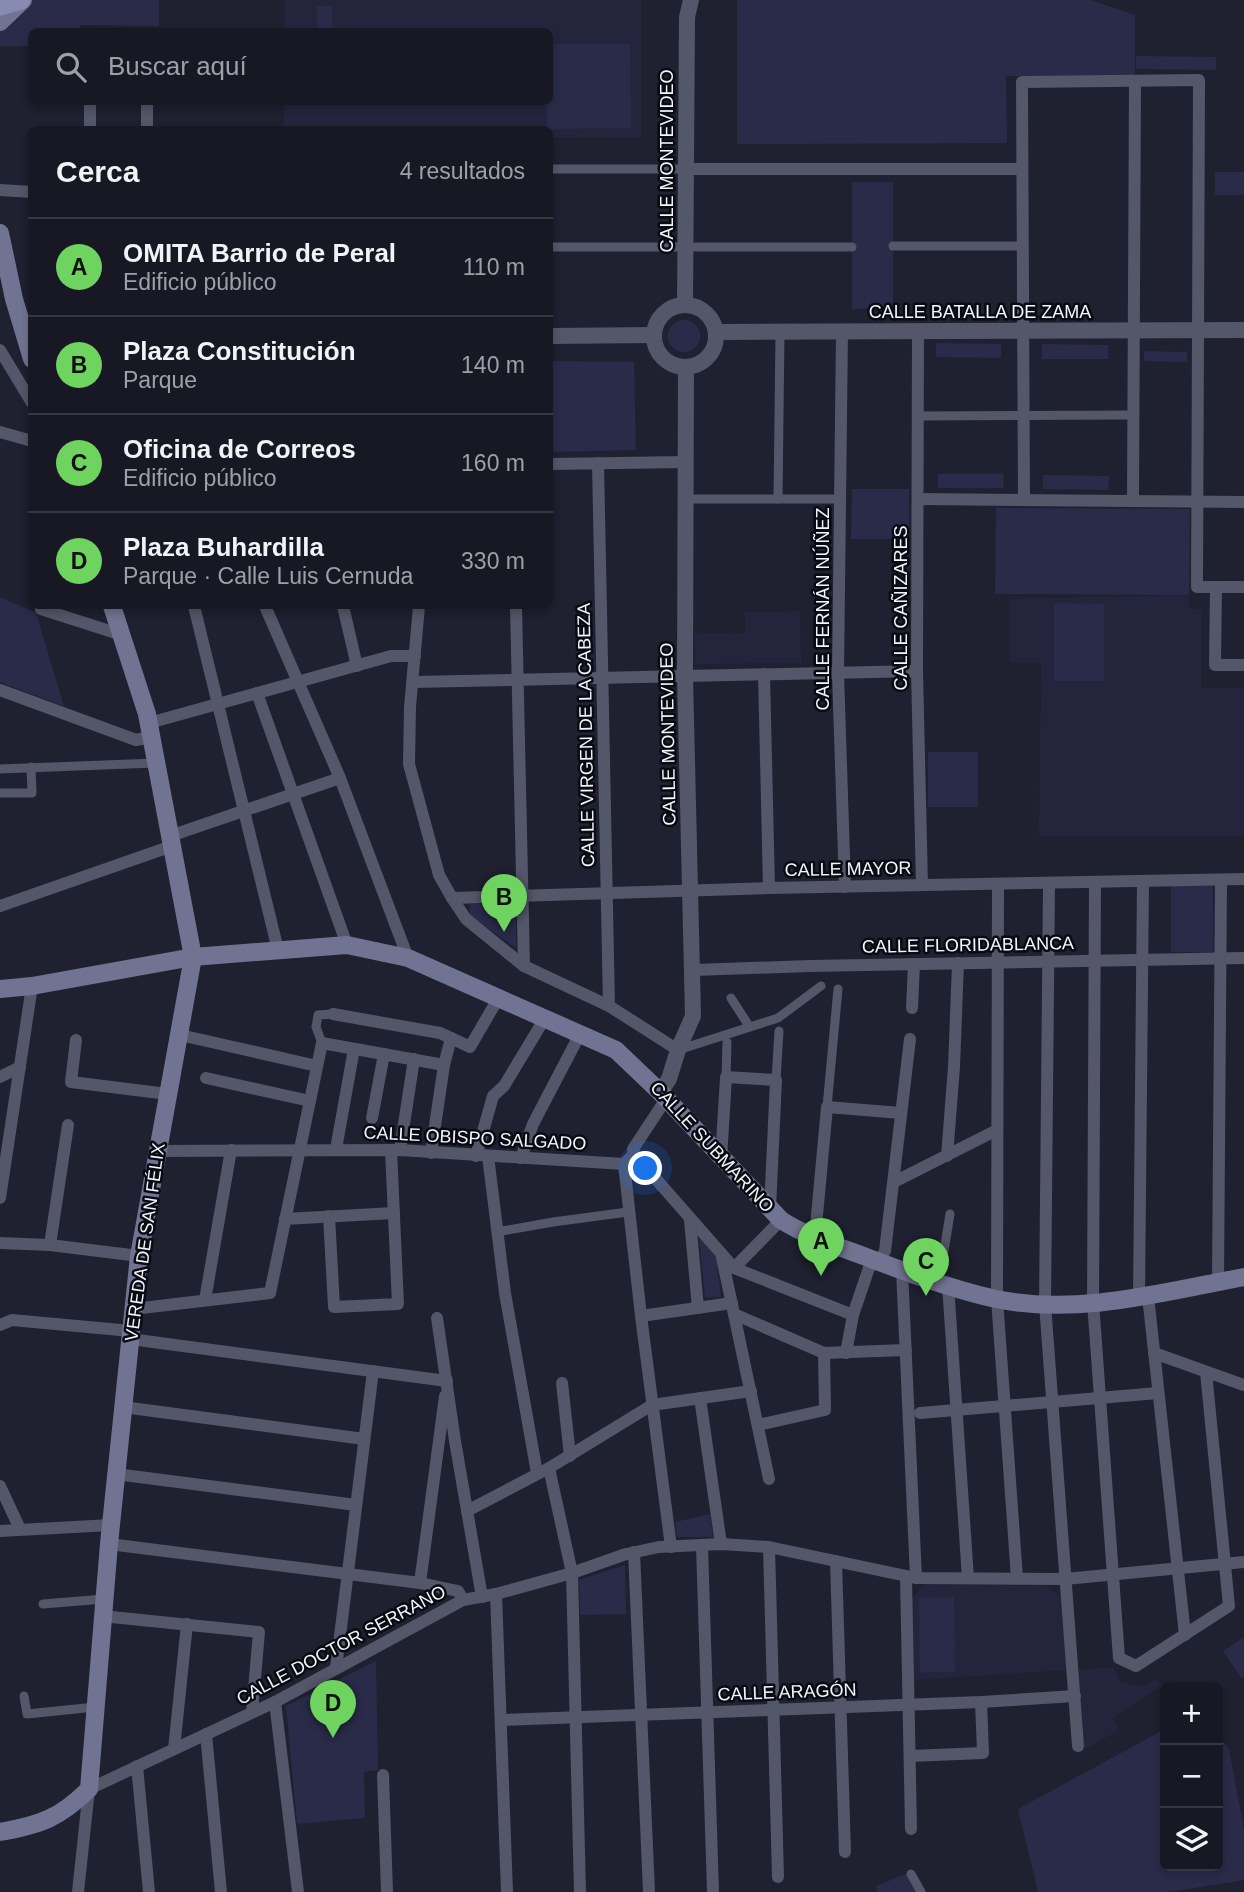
<!DOCTYPE html>
<html lang="es">
<head>
<meta charset="utf-8">
<style>
	body { margin:0; font-family:Arial,sans-serif; background:#20212c; color:#f1f3f6 }
	.controls { position:absolute; right:21px; bottom:21px; display:grid; overflow:hidden; border-radius:10px; box-shadow:0 4px 10px #0003 }
	.controls button { width:63px; height:63px; display:grid; place-items:center; padding:0; border:0; border-bottom:2px solid #363741; background:#171824; color:#f1f3f6; font:35px sans-serif }
	.you { position:absolute; left:646px; top:1169px; width:24px; height:24px; margin:-18px; border:5px solid #fff; border-radius:50%; background:#1a73e8; box-shadow:0 0 0 10px #1a73e833 }
	.badge { display:grid; place-items:center; width:46px; height:46px; border-radius:50%; background:#6fd360; color:#111; font-size:23px; font-weight:700 }
	.pin { position:absolute; translate:-50% -58px; filter:drop-shadow(0 2px 4px #0008) }
	.pin::after { content:''; position:absolute; top:37px; width:24px; height:21px; background:inherit; clip-path:polygon(0 0,100% 0,50% 100%) }
	.list { margin:0; padding:0; list-style:none }
	h2 { display:flex; justify-content:space-between; align-items:center; height:91px; margin:0; padding:0 28px; font-size:30px }
	h2 small { font-size:23px; font-weight:400; color:#9ea0a6 }
	.list li { display:grid; grid-template-columns:46px 1fr auto; gap:21px; align-items:center; box-sizing:border-box; height:98px; padding:0 28px; border-top:2px solid #363741 }
	.list b { display:block; font-size:26px; white-space:nowrap }
	.list p { margin:0; font-size:23px; white-space:nowrap; color:#9ea0a6 }
	.list em { font-size:23px; font-style:normal; color:#9ea0a6 }
	.icon { flex:none; width:38px; height:38px; fill:none; stroke:currentColor; stroke-width:2; stroke-linecap:round; stroke-linejoin:round }
	.map { position:relative; flex:none; width:1244px; height:1892px; overflow:hidden }
	.search { position:absolute; background:#171824; box-shadow:0 4px 10px #0003; left:28px; top:28px; width:525px; height:77px; display:flex; align-items:center; gap:18px; box-sizing:border-box; padding:0 24px; border-radius:10px; color:#9ea0a6; font-size:26px }
	.panel { position:absolute; background:#171824; box-shadow:0 4px 10px #0003; left:28px; top:126px; width:525px; height:483px; border-radius:10px }
	.map>svg:first-child { display:block }
	.built { fill:#24253c }
	.green { fill:#2a2b49 }
	.lines { fill:none; stroke-linecap:round; stroke-linejoin:round }
	.pedestrian { stroke:#545669; stroke-width:9 }
	.minor { stroke:#545669; stroke-width:12 }
	.tertiary { stroke:#545669; stroke-width:16 }
	.secondary { stroke:#717392; stroke-width:18 }
	.primary { stroke:#878ab1; stroke-width:19 }
	.labels { text-anchor:middle; dominant-baseline:central; stroke-width:5; stroke-linejoin:round; paint-order:stroke }
	.street-label { font-size:18px; fill:#f3f4fd; stroke:#0a0a12 }
</style>
</head>
<body>
<div class="map">
<svg width="1244" height="1892" viewBox="0 0 1244 1892">
	<rect width="100%" height="100%" fill="#1f2030"/>
	<g class="built">
		<polygon points="285,0 641,0 641,138 550,138 550,130 284,130 284,102 550,102 550,32 284,31"/>
		<polygon points="1189,595 1189,609 1201,609 1201,688 1244,688 1244,836 1039,836 1041,663 1012,663 1010,661 1009,599"/>
		<polygon points="800,611 801,663 695,664 695,634 745,633 745,612"/>
		<polygon points="925,1584 1048,1586 1061,1599 1067,1670 914,1680 912,1598"/>
		<polygon points="1113,1667 1120,1681 1135,1686 1146,1685 1156,1679 1161,1686 1112,1718 1119,1730 1084,1750 1078,1670"/>
	</g>
	<g class="green">
		<polygon points="23,0 159,0 159,26 80,25 79,31 32,32 31,46 0,46 0,22"/>
		<polygon points="737,0 1090,0 1135,15 1135,75 1006,76 1007,143 737,144"/>
		<rect x="317" y="6" width="15" height="25"/>
		<polygon points="550,44 630,44 631,128 547,129 546,102 550,102"/>
		<polygon points="1136,56 1216,57 1216,70 1136,69"/>
		<rect x="1215" y="172" width="29" height="23"/>
		<polygon points="852,182 893,182 893,308 852,309"/>
		<circle cx="684" cy="336" r="16"/>
		<polygon points="936,343 1001,344 1001,358 936,357"/>
		<polygon points="1042,344 1108,345 1108,359 1042,359"/>
		<polygon points="1144,351 1187,352 1187,362 1144,361"/>
		<polygon points="550,361 634,362 636,450 550,452"/>
		<polygon points="938,474 1004,474 1003,488 938,488"/>
		<polygon points="1043,475 1109,476 1108,490 1043,489"/>
		<polygon points="852,489 909,489 909,539 851,539"/>
		<polygon points="996,508 1190,509 1189,595 995,594"/>
		<polygon points="0,597 36,613 64,706 0,682"/>
		<polygon points="1054,603 1104,604 1104,681 1054,681"/>
		<rect x="928" y="752" width="50" height="55"/>
		<rect x="1171" y="886" width="42" height="66"/>
		<polygon points="516,903 516,948 470,916 470,904"/>
		<polygon points="699,1236 716,1257 721,1297 705,1298"/>
		<polygon points="710,1514 713,1537 677,1537 675,1522"/>
		<polygon points="625,1565 626,1614 580,1615 579,1580"/>
		<polygon points="954,1597 955,1672 920,1672 919,1598"/>
		<polygon points="1244,1637 1244,1676 1241,1678 1223,1651"/>
		<polygon points="376,1661 378,1770 364,1772 365,1818 297,1824 286,1706"/>
		<polygon points="1165,1729 1165,1866 1218,1866 1218,1735 1229,1749 1244,1829 1244,1880 1170,1892 1038,1892 1018,1809"/>
		<polygon points="908,1873 917,1892 877,1892 876,1886"/>
	</g>
	<g class="lines">
		<g class="pedestrian">
			<polyline points="550,169 685,169"/>
			<polyline points="893,246 1023,246"/>
			<polyline points="550,247 852,247"/>
			<polyline points="918,416 1134,415"/>
			<polyline points="686,499 840,499"/>
			<polyline points="778,499 780,333"/>
			<polyline points="0,769 156,763"/>
			<polyline points="0,793 32,793 31,767"/>
			<polyline points="731,998 749,1026"/>
			<polyline points="322,1043 316,1027 318,1015 333,1014"/>
			<polyline points="678,1050 778,1018 821,986"/>
			<polyline points="726,1077 727,1042"/>
			<polyline points="776,1080 779,1031"/>
			<polyline points="827,1107 838,989"/>
			<polyline points="497,1232 553,1222 628,1212"/>
			<polyline points="941,1269 950,1214"/>
			<polyline points="43,1604 104,1599"/>
			<polyline points="24,1696 27,1714 95,1707"/>
			<polyline points="911,1874 921,1892"/>
		</g>
		<g class="minor">
			<polyline points="90,102 90,130"/>
			<polyline points="147,130 147,102"/>
			<polyline points="685,169 1022,169"/>
			<polyline points="0,190 32,192"/>
			<polyline points="918,331 917,671 922,885"/>
			<polyline points="842,332 838,673 845,887"/>
			<polyline points="0,350 32,403"/>
			<polyline points="0,432 32,441"/>
			<polyline points="598,463 609,1006"/>
			<polyline points="550,464 686,462"/>
			<polyline points="918,499 1244,502"/>
			<polyline points="1024,500 1022,82 1199,80 1197,587 1244,587"/>
			<polyline points="1133,501 1135,81"/>
			<polyline points="1216,587 1215,665 1244,665"/>
			<polyline points="194,606 278,950"/>
			<polyline points="265,606 340,778 408,958"/>
			<polyline points="343,606 357,666"/>
			<polyline points="419,606 410,707 409,764 439,875 452,898 466,919 524,966 609,1006 678,1050"/>
			<polyline points="516,606 524,966"/>
			<polyline points="41,609 122,635"/>
			<polyline points="764,674 769,888"/>
			<polyline points="413,682 917,671"/>
			<polyline points="0,690 136,740 151,737"/>
			<polyline points="257,693 347,945"/>
			<polyline points="149,723 391,656 415,656"/>
			<polyline points="170,836 340,778"/>
			<polyline points="1095,882 1093,1302 1119,1658 1136,1666 1229,1606 1206,1372"/>
			<polyline points="1049,883 1045,1304 1078,1746"/>
			<polyline points="998,884 997,1299 1017,1578"/>
			<polyline points="452,898 769,888 1244,879"/>
			<polyline points="0,906 172,846"/>
			<polyline points="694,970 810,966 1244,958"/>
			<polyline points="912,1008 914,964"/>
			<polyline points="333,1014 440,1033 451,1038"/>
			<polyline points="180,1035 317,1066"/>
			<polyline points="76,1040 71,1082 168,1094"/>
			<polyline points="0,1077 20,1067"/>
			<polyline points="206,1078 310,1101"/>
			<polyline points="372,1118 384,1054"/>
			<polyline points="336,1149 354,1049"/>
			<polyline points="400,1150 414,1059"/>
			<polyline points="158,1151 400,1150 624,1164 634,1154 734,1268 853,1315"/>
			<polyline points="431,1153 444,1065 451,1038 470,1047 499,997"/>
			<polyline points="634,1154 633,1149 666,1099"/>
			<polyline points="476,1156 493,1096 504,1086 545,1018"/>
			<polyline points="488,1156 505,1293 537,1473"/>
			<polyline points="947,1156 954,1067 958,963"/>
			<polyline points="521,1158 533,1124 580,1034"/>
			<polyline points="721,1159 726,1077 776,1080 770,1209"/>
			<polyline points="624,1164 641,1316 671,1547"/>
			<polyline points="894,1182 997,1130"/>
			<polyline points="0,1198 32,986"/>
			<polyline points="329,1216 334,1307 398,1304 391,1150"/>
			<polyline points="285,1219 394,1213"/>
			<polyline points="690,1220 698,1308"/>
			<polyline points="815,1237 827,1107 901,1113"/>
			<polyline points="0,1243 50,1245 139,1256"/>
			<polyline points="50,1245 68,1125"/>
			<polyline points="721,1253 769,1479"/>
			<polyline points="879,1262 885,1251 910,1039"/>
			<polyline points="734,1268 781,1220"/>
			<polyline points="902,1270 916,1578"/>
			<polyline points="1218,1282 1221,880"/>
			<polyline points="948,1285 968,1578"/>
			<polyline points="1139,1296 1143,881"/>
			<polyline points="1148,1296 1185,1635"/>
			<polyline points="205,1300 231,1150"/>
			<polyline points="133,1309 270,1293 322,1043 444,1065"/>
			<polyline points="734,1314 824,1353 906,1350"/>
			<polyline points="641,1316 732,1303"/>
			<polyline points="437,1318 455,1441 482,1597"/>
			<polyline points="0,1325 12,1320 131,1331"/>
			<polyline points="130,1339 447,1381"/>
			<polyline points="846,1353 853,1315 872,1259"/>
			<polyline points="1154,1353 1244,1385"/>
			<polyline points="562,1383 570,1456"/>
			<polyline points="700,1398 721,1544"/>
			<polyline points="123,1407 364,1439"/>
			<polyline points="920,1413 1158,1393"/>
			<polyline points="758,1425 825,1410 824,1353"/>
			<polyline points="549,1468 572,1573 580,1892"/>
			<polyline points="116,1474 356,1505"/>
			<polyline points="0,1486 20,1529"/>
			<polyline points="467,1511 549,1468 652,1405 751,1391"/>
			<polyline points="0,1531 111,1525"/>
			<polyline points="109,1544 420,1583 458,1591 463,1600"/>
			<polyline points="702,1546 713,1892"/>
			<polyline points="769,1547 778,1877"/>
			<polyline points="634,1552 649,1892"/>
			<polyline points="836,1561 845,1852"/>
			<polyline points="906,1577 911,1829"/>
			<polyline points="420,1583 445,1396"/>
			<polyline points="496,1594 507,1892"/>
			<polyline points="102,1616 259,1632 252,1712"/>
			<polyline points="336,1668 373,1371"/>
			<polyline points="275,1702 298,1892"/>
			<polyline points="501,1720 981,1702 1075,1696"/>
			<polyline points="206,1734 221,1892"/>
			<polyline points="174,1749 187,1624"/>
			<polyline points="910,1756 983,1753 981,1702"/>
			<polyline points="137,1766 149,1892"/>
			<polyline points="383,1775 387,1892"/>
			<polyline points="78,1892 89,1789 275,1702 463,1600 496,1594 572,1573 626,1554 659,1547 721,1544 769,1547 916,1578 1065,1579 1244,1562"/>
		</g>
		<g class="tertiary">
			<circle cx="685" cy="336" r="31"/>
			<polyline points="685,305 687,17 691,0"/>
			<polyline points="716,332 1244,330"/>
			<polyline points="550,336 653,335"/>
			<polyline points="660,1092 669,1079 678,1050 693,1016 685,676 686,367"/>
		</g>
		<g class="secondary">
			<polyline points="0,22 23,0"/>
			<polyline points="0,233 14,299 32,359"/>
			<path d="M 0,989 L 32,986 L 193,957 L 347,945 L 408,958 L 616,1050 L 660,1092 L 781,1220 C 809,1238 843,1248 874,1260 C 913,1275 955,1290 996,1299 C 1077,1316 1164,1292 1244,1277"/>
			<path d="M 0,1832 C 40,1825 60,1818 89,1789 L 109,1544 L 139,1256 L 193,957 L 147,714 L 112,606"/>
		</g>
		<polyline class="primary" points="0,6 21,0"/>
	</g>
	<g class="labels">
		<g class="street-label">
			<text transform="translate(667 161) rotate(-90)">CALLE MONTEVIDEO</text>
			<text x="980" y="312">CALLE BATALLA DE ZAMA</text>
			<text transform="translate(901 608) rotate(-90)">CALLE CAÑIZARES</text>
			<text transform="translate(823 609) rotate(-90)">CALLE FERNÁN NÚÑEZ</text>
			<text transform="translate(668 734) rotate(-91)">CALLE MONTEVIDEO</text>
			<text transform="translate(586 735) rotate(-91)">CALLE VIRGEN DE LA CABEZA</text>
			<text transform="translate(848 869) rotate(-1)">CALLE MAYOR</text>
			<text transform="translate(968 945) rotate(-1)">CALLE FLORIDABLANCA</text>
			<text transform="translate(475 1138) rotate(3)">CALLE OBISPO SALGADO</text>
			<text transform="translate(712 1147) rotate(47)">CALLE SUBMARINO</text>
			<text transform="translate(145 1242) rotate(-82)">VEREDA DE SAN FÉLIX</text>
			<text transform="translate(341 1645) rotate(-28)">CALLE DOCTOR SERRANO</text>
			<text transform="translate(787 1692) rotate(-2)">CALLE ARAGÓN</text>
		</g>
	</g>
</svg>
<div class="controls">
<button>+</button>
<button>−</button>
<button><svg class="icon" aria-label="layers" viewBox="0 0 24 24"><path d="M12 4l9 5-9 5-9-5zM3 14l9 5 9-5"/></svg></button>
</div>
<div class="you"></div>
<div class="pin badge" style="left:821px;top:1276px">A</div>
<div class="pin badge" style="left:504px;top:932px">B</div>
<div class="pin badge" style="left:926px;top:1296px">C</div>
<div class="pin badge" style="left:333px;top:1738px">D</div>
<div class="search"><svg class="icon" aria-label="search" viewBox="0 0 24 24"><circle cx="10" cy="10" r="6"/><path d="M15 15l6 6"/></svg>Buscar aquí</div>
<section class="panel">
<h2>Cerca<small>4 resultados</small></h2>
<ul class="list">
<li><span class="badge">A</span><div><b>OMITA Barrio de Peral</b><p>Edificio público</p></div><em>110 m</em></li>
<li><span class="badge">B</span><div><b>Plaza Constitución</b><p>Parque</p></div><em>140 m</em></li>
<li><span class="badge">C</span><div><b>Oficina de Correos</b><p>Edificio público</p></div><em>160 m</em></li>
<li><span class="badge">D</span><div><b>Plaza Buhardilla</b><p>Parque · Calle Luis Cernuda</p></div><em>330 m</em></li>
</ul>
</section>
</div>
</body>
</html>
